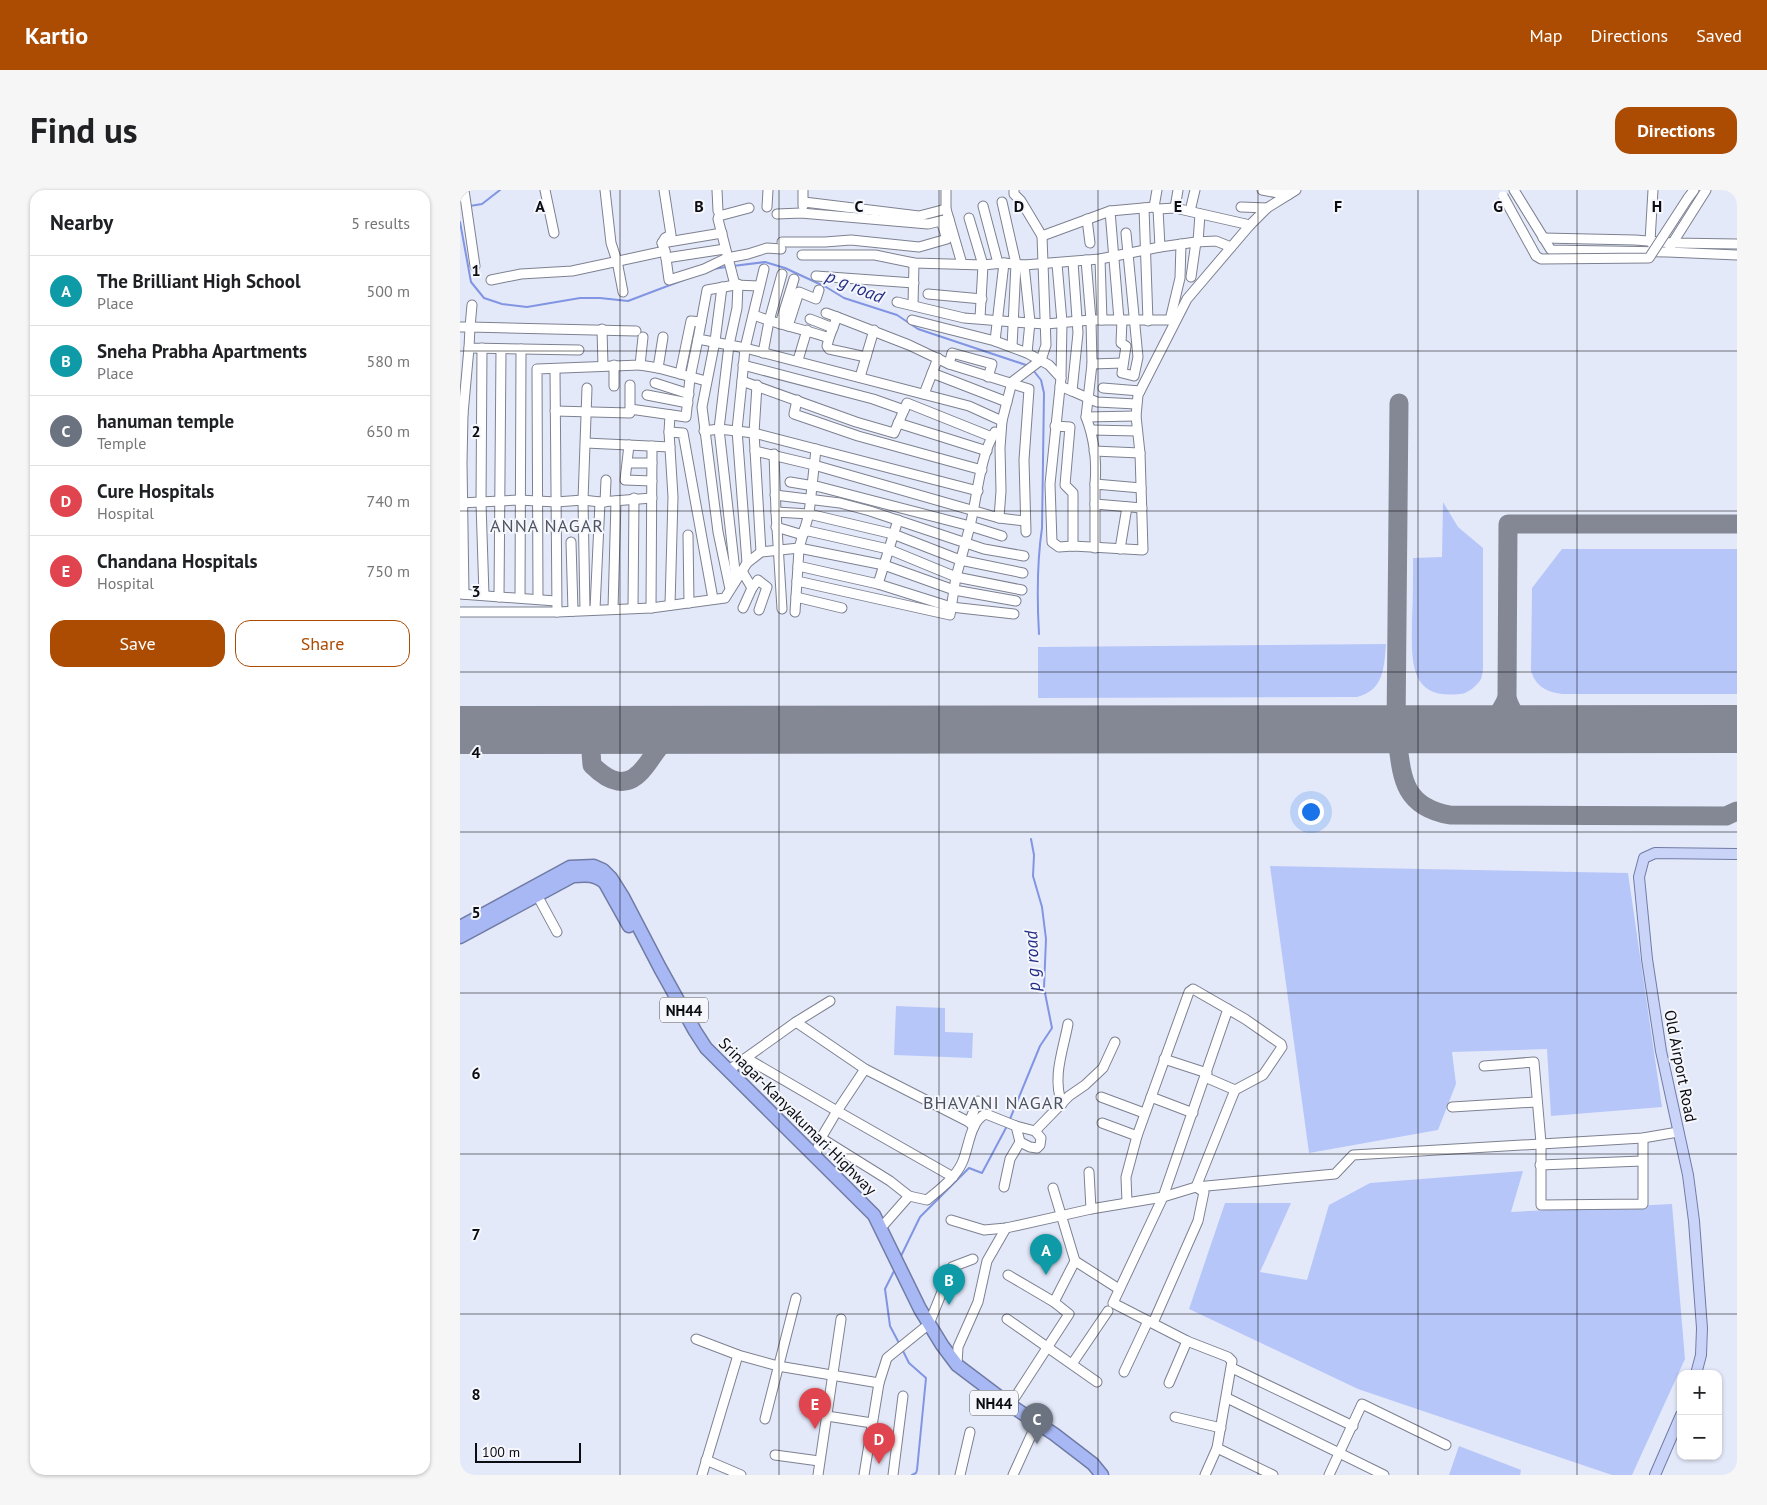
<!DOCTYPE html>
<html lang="en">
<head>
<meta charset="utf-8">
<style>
	body { margin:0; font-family:"PT Sans",sans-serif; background:#f6f6f6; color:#202124 }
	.controls { position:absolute; right:15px; bottom:15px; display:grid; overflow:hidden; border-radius:10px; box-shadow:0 1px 4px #0004 }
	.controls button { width:45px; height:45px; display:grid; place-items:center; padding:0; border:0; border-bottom:1px solid #e0e0e0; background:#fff; color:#202124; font:25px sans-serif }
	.scale { position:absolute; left:15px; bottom:12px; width:106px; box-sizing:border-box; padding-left:5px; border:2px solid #0b0c11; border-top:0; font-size:14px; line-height:18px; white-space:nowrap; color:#0b0c11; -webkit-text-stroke:4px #f5f7fd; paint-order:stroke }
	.you { position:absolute; left:850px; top:621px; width:18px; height:18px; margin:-12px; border:4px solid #fff; border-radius:50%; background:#1a73e8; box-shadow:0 0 0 8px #1a73e833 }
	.badge { display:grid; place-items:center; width:32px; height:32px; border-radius:50%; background:#ac4b02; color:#fff; font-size:16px; font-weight:700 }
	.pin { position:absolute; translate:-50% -41px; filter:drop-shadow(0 1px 2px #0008) }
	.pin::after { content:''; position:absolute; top:26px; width:18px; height:15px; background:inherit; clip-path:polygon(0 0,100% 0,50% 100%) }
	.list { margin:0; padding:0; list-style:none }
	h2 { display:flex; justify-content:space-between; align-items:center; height:65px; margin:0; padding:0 20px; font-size:21px }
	h2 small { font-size:16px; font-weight:400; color:#757577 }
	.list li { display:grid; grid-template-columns:32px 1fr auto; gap:15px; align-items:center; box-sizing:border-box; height:70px; padding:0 20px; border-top:1px solid #e0e0e0 }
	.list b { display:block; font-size:19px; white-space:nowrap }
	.list p { margin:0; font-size:16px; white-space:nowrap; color:#757577 }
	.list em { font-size:16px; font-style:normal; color:#757577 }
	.actions { display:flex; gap:10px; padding:15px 20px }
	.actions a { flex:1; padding:11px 0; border:1px solid #ac4b02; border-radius:15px; text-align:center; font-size:18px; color:#ac4b02 }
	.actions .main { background:#ac4b02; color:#fff }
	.map { position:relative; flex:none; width:1277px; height:1285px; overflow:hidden; border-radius:15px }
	header { display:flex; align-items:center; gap:30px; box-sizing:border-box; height:70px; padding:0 25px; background:#ac4b02; color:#fff }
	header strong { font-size:24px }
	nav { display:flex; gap:28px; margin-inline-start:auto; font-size:18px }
	.intro { display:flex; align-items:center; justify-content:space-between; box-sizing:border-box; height:120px; padding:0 30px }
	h1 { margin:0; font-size:35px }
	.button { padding:12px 22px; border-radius:15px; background:#ac4b02; color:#fff; font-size:18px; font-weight:700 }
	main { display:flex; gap:30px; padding:0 30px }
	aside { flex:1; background:#fff; border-radius:15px; box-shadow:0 1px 4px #0004 }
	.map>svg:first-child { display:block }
	.green { fill:#b7c6f9 }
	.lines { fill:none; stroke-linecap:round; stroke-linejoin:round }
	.stream { stroke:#8195e2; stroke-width:2 }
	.taxiway { stroke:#848894; stroke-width:19 }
	.runway { stroke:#848894; stroke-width:48 }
	.minor-casing { stroke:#7d8190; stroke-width:11 }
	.major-casing { stroke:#707ca5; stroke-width:12 }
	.highway-casing { stroke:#707ca5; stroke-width:15 }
	.minor { stroke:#fff; stroke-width:9 }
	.major { stroke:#cad4f8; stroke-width:10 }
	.highway { stroke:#a7b8f4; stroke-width:12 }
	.minor-bridge-casing { stroke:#7d8190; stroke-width:11; stroke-linecap:butt }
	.minor-bridge { stroke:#fff; stroke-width:9 }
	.grid { fill:none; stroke:#0b0c11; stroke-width:1; stroke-opacity:0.55 }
	.labels { text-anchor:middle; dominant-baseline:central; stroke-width:4; stroke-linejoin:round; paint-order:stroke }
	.shield { fill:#f5f7fd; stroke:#515258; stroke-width:1 }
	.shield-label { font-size:15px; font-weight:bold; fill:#0b0c11 }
	.street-label { font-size:16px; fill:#0b0c11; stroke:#f5f7fd }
	.water-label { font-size:18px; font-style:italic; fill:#242d85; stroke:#f5f7fd }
	.neighbourhood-label { font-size:18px; letter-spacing:1px; fill:#4d525f; stroke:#f5f7fd }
	.grid-label { font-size:16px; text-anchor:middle; font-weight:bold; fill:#0b0c11; stroke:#f5f7fd; stroke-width:4; stroke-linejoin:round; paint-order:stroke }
</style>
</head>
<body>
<header>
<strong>Kartio</strong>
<nav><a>Map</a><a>Directions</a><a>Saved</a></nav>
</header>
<div class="intro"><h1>Find us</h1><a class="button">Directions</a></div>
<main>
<aside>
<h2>Nearby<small>5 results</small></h2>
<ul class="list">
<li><span class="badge" style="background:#0f9aa8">A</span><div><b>The Brilliant High School</b><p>Place</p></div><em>500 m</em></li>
<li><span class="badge" style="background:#0f9aa8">B</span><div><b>Sneha Prabha Apartments</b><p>Place</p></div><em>580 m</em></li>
<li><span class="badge" style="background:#6b7280">C</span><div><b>hanuman temple</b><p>Temple</p></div><em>650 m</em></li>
<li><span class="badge" style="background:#e0444e">D</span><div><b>Cure Hospitals</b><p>Hospital</p></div><em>740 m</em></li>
<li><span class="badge" style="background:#e0444e">E</span><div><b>Chandana Hospitals</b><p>Hospital</p></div><em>750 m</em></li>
</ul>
<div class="actions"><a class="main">Save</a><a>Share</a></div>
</aside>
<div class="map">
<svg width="1277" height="1285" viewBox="0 0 1277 1285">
	<rect width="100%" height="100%" fill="#e4e9fa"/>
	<g class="green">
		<path d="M 983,312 L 998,337 L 1023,358 L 1023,478 C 1023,481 1022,486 1021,489 C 1017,496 1007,504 1000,504 C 947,510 952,468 952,430 C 953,409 953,389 953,368 L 982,367 Z"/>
		<path d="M 1102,359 L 1277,359 L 1277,504 L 1102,504 C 1087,502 1076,497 1071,481 L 1072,398 Z"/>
		<path d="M 926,454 C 924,478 924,500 897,507 L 578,508 L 578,457 Z"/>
		<polygon points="810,676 1168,683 1202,917 1091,926 1087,859 992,862 996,894 978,940 849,963"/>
		<polygon points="436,816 485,818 485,842 513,843 512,868 434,865"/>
		<polygon points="1063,981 1051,1022 1212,1014 1225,1169 1172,1285 1152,1285 898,1199 729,1119 765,1013 831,1013 800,1082 847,1090 869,1015 910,993"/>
		<polygon points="999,1256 1061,1280 1060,1285 989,1285"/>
	</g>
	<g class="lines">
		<g class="stream">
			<polyline points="10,16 22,14 40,0"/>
			<polyline points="0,32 11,92 24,108 42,114 67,117 120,108 140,108 168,111 226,89"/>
			<polyline points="273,76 305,72 325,78 366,97 384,108 437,125 458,139 569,176"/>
			<polyline points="253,79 266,77"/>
			<path d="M 573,180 L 581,190 L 584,203 L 582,338 C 577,372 577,409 579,444"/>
			<polyline points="550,929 580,856 592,838 584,798 586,749 582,717 573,686 574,665 571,649"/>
			<polyline points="441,1066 460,1027 509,978 522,983 547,936"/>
			<polyline points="435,1079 425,1099 430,1136 440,1155"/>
			<polyline points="442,1159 449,1173 466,1188 457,1280 456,1283 452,1285"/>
		</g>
		<g class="taxiway">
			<path d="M 939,213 L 936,539 C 942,582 939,616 990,625 L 1266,626 L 1277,621"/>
			<path d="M 226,539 C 217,543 209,547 203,553 C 195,561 191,570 184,578 C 167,600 149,592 132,575 C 130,549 127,533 157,526 L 236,539"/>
			<path d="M 1015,539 C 1032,534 1040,524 1047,508"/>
			<path d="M 1079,539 C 1062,535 1052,525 1047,508 L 1048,334 L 1277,334"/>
		</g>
		<polyline class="runway" points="0,540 1277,539"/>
		<defs>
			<g id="minor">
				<polyline points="4,0 15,76"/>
				<polyline points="85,0 94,43"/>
				<polyline points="145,0 151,53 157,71 163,102"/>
				<polyline points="204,0 211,45 205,48 202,53 205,61 209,90 244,79 267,68 288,64 307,58 321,59"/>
				<polyline points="257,0 258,21"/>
				<polyline points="486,0 486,19 502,74"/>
				<polyline points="802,0 828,5"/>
				<polyline points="1054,0 1091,60 1208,62 1277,65"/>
				<polyline points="1193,0 1190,51 1193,55"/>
				<polyline points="1228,8 1234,0"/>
				<polyline points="344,12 459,26 486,19"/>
				<polyline points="542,12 556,74 552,157"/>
				<polyline points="343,16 343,0"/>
				<polyline points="523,16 538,73"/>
				<polyline points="307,17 308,0"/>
				<polyline points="694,17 697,0"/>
				<polyline points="781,17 807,18"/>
				<polyline points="684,18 688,131"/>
				<polyline points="715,18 718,0"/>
				<polyline points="698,19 700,57"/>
				<polyline points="650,21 659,130"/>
				<polyline points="730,21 735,0"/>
				<polyline points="317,24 341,23 468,34 489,29"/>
				<polyline points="509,28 523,75 520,128"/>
				<polyline points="627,29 630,53"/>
				<polyline points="582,46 650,21 694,17 698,19 715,18 790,35"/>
				<polyline points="1083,48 1175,50 1213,53 1277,54"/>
				<polyline points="322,52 365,52 391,50 459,57 487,49 481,31"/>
				<polyline points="738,52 740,24"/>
				<polyline points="202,53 262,43"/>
				<polyline points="1210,57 1246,0"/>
				<polyline points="342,65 415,65 454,73 523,75 544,73 564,75 640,69 700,57 736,52 756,51 771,57"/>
				<polyline points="206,68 265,59"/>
				<polyline points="640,69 642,130"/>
				<polyline points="626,70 631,130 632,174 626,227 676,226"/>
				<polyline points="597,74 602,132 601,188 590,294 592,352 599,357 613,356 683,360 680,263 676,226 678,205 727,109 790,35 807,18 836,0"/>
				<polyline points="564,75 570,132 567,163"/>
				<polyline points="304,79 285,158 509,216 542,231"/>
				<polyline points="356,86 454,93"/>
				<polyline points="731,87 736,52"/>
				<polyline points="31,90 61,84 112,81 205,61"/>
				<polyline points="275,95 258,29 259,26 289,18"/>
				<polyline points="299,96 275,95 247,100 238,149 285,158 282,191 396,232 434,243 447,213 532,247"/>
				<polyline points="262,97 255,151 242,217 258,342 270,399"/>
				<polyline points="468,104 522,109"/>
				<polyline points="437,112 504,128 554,132 586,134 631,130 710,130 714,133"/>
				<polyline points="453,115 454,73"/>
				<polyline points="366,123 377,127"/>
				<path d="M 294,125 C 318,135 344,139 369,148 L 377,127 L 449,155 L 489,174 L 569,199 L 564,270 L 566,342"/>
				<polyline points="350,129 373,138"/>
				<polyline points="452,130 535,151 567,163 589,175 601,188"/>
				<polyline points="662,130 661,153 666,156 662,183 674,186 678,167 666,43"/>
				<polyline points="710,130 720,88 721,54"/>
				<polyline points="320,134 334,89"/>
				<polyline points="328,136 339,102 356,109 359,100"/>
				<polyline points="0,137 10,137 12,115"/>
				<polyline points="142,139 143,176"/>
				<polyline points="369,148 367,156 369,159 406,167"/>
				<polyline points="535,151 544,73"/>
				<polyline points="22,158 21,313 24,405"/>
				<polyline points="119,160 9,158 10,137 176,141"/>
				<polyline points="303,163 309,131 322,84"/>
				<polyline points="338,170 347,140"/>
				<polyline points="489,174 492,163 532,174 528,187"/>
				<polyline points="632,174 663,173"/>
				<polyline points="154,175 154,196"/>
				<polyline points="180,175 198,178 246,191"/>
				<polyline points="283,175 413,209 444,220"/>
				<polyline points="198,178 203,147"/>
				<polyline points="95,180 97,422"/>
				<polyline points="472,183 547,212"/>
				<polyline points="220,184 231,131 241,132"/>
				<polyline points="400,187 414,140"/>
				<polyline points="282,191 277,240 287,373"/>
				<polyline points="195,193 229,204"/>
				<polyline points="297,195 294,243 301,362"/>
				<polyline points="600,196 612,201 618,143 613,72"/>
				<polyline points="127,198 123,310 140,312 192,308"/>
				<polyline points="643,198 680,201"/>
				<polyline points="612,201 637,212 676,214"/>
				<polyline points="464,204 478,168"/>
				<polyline points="187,205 228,213"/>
				<polyline points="337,210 334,224 398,246 522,280"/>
				<polyline points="170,219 226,227 230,188 238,149"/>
				<polyline points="95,221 170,223 170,195"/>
				<polyline points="0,224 3,224 9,158"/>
				<polyline points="3,224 2,273 4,404"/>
				<polyline points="210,225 209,242 213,307 210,415"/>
				<path d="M 626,227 C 634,248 637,271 635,294"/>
				<polyline points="438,233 527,261"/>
				<polyline points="595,236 610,237 605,295 613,303 613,356"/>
				<polyline points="631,240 677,241"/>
				<polyline points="244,241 259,239 294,243 518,301"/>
				<polyline points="209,242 223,243 253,409"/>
				<path d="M 535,242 C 520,265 517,308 510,336 L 542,346"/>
				<polyline points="126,253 210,257"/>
				<polyline points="169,255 165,290 192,291"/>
				<polyline points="356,259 349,324 339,358 338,376 418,394 491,417 554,424"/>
				<polyline points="295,261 354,275 539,328 565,331"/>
				<polyline points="634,261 680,263"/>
				<polyline points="314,264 316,322"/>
				<polyline points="168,273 192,273"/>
				<polyline points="330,292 360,297 510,336 496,387 490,425 337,391 338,376"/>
				<polyline points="315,305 380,313 410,321 524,359 564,366"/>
				<polyline points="145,312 146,290"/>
				<polyline points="0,313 59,310 96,312 123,310 125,420"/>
				<polyline points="635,314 682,318"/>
				<polyline points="539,328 541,301 540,258 542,231 552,192 581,170 586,155 582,46 561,11 554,4 554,0"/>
				<polyline points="316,337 343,345 344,340 428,359 496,387 562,400"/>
				<polyline points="228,345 229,413"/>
				<polyline points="111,352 113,421"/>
				<polyline points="635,358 635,294 681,298"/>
				<polyline points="660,359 667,317"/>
				<polyline points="282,381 292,398"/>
				<polyline points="276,390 259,239 269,155 277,118 278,94"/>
				<polyline points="418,394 438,330"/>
				<polyline points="0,404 96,411"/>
				<polyline points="39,407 41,159"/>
				<polyline points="60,407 61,159"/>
				<polyline points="336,407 382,418"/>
				<polyline points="78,408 77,179 180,175 183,147"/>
				<polyline points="173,418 174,308"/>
				<polyline points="191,418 192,256"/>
				<polyline points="283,418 292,398 298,390 307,397 299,420"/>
				<polyline points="135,419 140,312"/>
				<polyline points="153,419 156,311"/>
				<polyline points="322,419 316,322 349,324 433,344 500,370 563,383"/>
				<polyline points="0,422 97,422 191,418 265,408 287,373 301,362 339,358 424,375 494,400 556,411"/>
				<polyline points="335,422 337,391"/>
				<polyline points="77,705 97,742"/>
				<polyline points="336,832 405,879 509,932 514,937"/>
				<polyline points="286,868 377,921 405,879"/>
				<polyline points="704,869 747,883"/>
				<polyline points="1024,876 1074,872 1081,953 1081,1015 1183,1014 1183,948"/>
				<polyline points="269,880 336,832 370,811"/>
				<polyline points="641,907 684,923"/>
				<polyline points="691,907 733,923"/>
				<path d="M 602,914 C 592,887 603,861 608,834"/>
				<polyline points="992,917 1076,912"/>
				<polyline points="509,932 518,911"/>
				<polyline points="642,933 677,946"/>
				<polyline points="575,941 609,906 625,895 643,878 655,852"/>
				<polyline points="361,948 377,921 493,987"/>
				<polyline points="355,967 361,948 430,991 449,1006"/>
				<polyline points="1080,975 1182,971"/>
				<polyline points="629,982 631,1019"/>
				<polyline points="544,997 550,969 560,952 556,936"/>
				<polyline points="736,997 775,900 745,887"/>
				<polyline points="593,998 615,1071"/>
				<polyline points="667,1012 666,987 677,946 729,802 733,799 785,829 821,854 822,857 803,885 775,900"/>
				<polyline points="491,1030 524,1040 546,1038 631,1019 703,1007 736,997 875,984 893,965 1183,948 1218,942"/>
				<path d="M 420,1039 L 449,1006 L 467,1010 C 480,999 495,988 502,973 C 509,958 510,930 526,924 L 556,936 L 575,941 L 581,948 L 580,955 L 577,958 L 570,957 L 560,952"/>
				<polyline points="548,1085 594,1112 609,1124 550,1215"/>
				<polyline points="594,1112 615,1071 659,1099"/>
				<polyline points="547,1129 637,1192"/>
				<polyline points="693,1133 738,1031 744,1002 736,997"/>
				<polyline points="236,1149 278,1165 318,1176 419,1193"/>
				<polyline points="612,1174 648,1121"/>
				<polyline points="497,1175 498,1157 518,1112 527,1071 546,1038"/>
				<polyline points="772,1178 893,1236"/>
				<polyline points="664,1182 688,1131"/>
				<polyline points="709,1193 727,1151"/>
				<polyline points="767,1208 924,1285"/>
				<polyline points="367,1226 412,1233"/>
				<polyline points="715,1227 761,1238"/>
				<polyline points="305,1229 336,1108"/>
				<polyline points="757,1258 813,1285"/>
				<polyline points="315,1265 359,1271"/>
				<polyline points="246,1270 281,1285"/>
				<polyline points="242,1285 278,1165"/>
				<polyline points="358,1285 381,1129"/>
				<polyline points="404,1285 419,1193 427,1168 469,1134 492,1077 513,1069"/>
				<polyline points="433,1285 443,1206"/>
				<polyline points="500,1285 510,1242"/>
				<polyline points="553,1285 574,1239"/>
				<polyline points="745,1285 757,1258 772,1171 768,1167 727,1151 653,1113 703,1007 768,819"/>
				<polyline points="869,1285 902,1214 986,1255"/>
			</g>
			<g id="major">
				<polyline points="1236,1184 1241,1165 1242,1138 1234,1031 1228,985 1201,861 1187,769 1179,687 1184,668 1195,663 1277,664"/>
				<polyline points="1195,1285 1221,1225"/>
			</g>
			<g id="highway">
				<polyline points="0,737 110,677 134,676 143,680 151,688 163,707 200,778 235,841 246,858 414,1025 460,1119 482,1155 497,1175 550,1215 594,1244 624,1267 633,1274 642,1285"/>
				<path d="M 0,747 L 113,686 C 126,685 135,684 145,693 L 169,736"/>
			</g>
		</defs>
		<use href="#minor" class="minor-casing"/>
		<use href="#major" class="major-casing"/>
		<use href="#highway" class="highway-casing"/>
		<use href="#minor" class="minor"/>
		<use href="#major" class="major"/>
		<use href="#highway" class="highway"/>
		<defs>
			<polyline id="minor-bridge" points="1043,6 1076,66 1081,69 1189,68 1228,8"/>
		</defs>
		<use href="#minor-bridge" class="minor-bridge-casing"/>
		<use href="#minor-bridge" class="minor-bridge"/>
	</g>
	<path class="grid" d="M 160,0 L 160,1285M 319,0 L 319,1285M 479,0 L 479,1285M 638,0 L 638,1285M 798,0 L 798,1285M 958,0 L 958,1285M 1117,0 L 1117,1285M 0,161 L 1277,161M 0,321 L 1277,321M 0,482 L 1277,482M 0,642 L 1277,642M 0,803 L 1277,803M 0,964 L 1277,964M 0,1124 L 1277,1124"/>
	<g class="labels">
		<g class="shield">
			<rect x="200" y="807.5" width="48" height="25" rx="4"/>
			<rect x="510" y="1200.5" width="48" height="25" rx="4"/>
		</g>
		<g class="shield-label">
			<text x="224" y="820">NH44</text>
			<text x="534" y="1213">NH44</text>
		</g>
		<g class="street-label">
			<text transform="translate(1221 876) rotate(79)">Old Airport Road</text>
			<text transform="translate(338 926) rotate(45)">Srinagar-Kanyakumari Highway</text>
		</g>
		<g class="water-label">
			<text transform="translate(395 96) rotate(22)">p g road</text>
			<text transform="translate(572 771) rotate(-93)">p g road</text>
		</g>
		<g class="neighbourhood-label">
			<text x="87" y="335">ANNA NAGAR</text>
			<text x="534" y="912">BHAVANI NAGAR</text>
		</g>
	</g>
	<g class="grid-label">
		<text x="80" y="22">A</text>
		<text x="239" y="22">B</text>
		<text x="399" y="22">C</text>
		<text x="559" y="22">D</text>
		<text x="718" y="22">E</text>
		<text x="878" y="22">F</text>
		<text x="1038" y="22">G</text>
		<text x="1197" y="22">H</text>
		<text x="16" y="86">1</text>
		<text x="16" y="247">2</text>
		<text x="16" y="407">3</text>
		<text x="16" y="568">4</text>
		<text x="16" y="728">5</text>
		<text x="16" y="889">6</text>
		<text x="16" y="1050">7</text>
		<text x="16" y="1210">8</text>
	</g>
</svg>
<div class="controls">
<button>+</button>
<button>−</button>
</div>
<div class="scale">100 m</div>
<div class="you"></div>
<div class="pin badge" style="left:586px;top:1085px;background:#0f9aa8">A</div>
<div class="pin badge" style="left:489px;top:1115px;background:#0f9aa8">B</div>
<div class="pin badge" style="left:577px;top:1254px;background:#6b7280">C</div>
<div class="pin badge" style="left:419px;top:1274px;background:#e0444e">D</div>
<div class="pin badge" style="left:355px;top:1239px;background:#e0444e">E</div>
</div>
</main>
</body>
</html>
